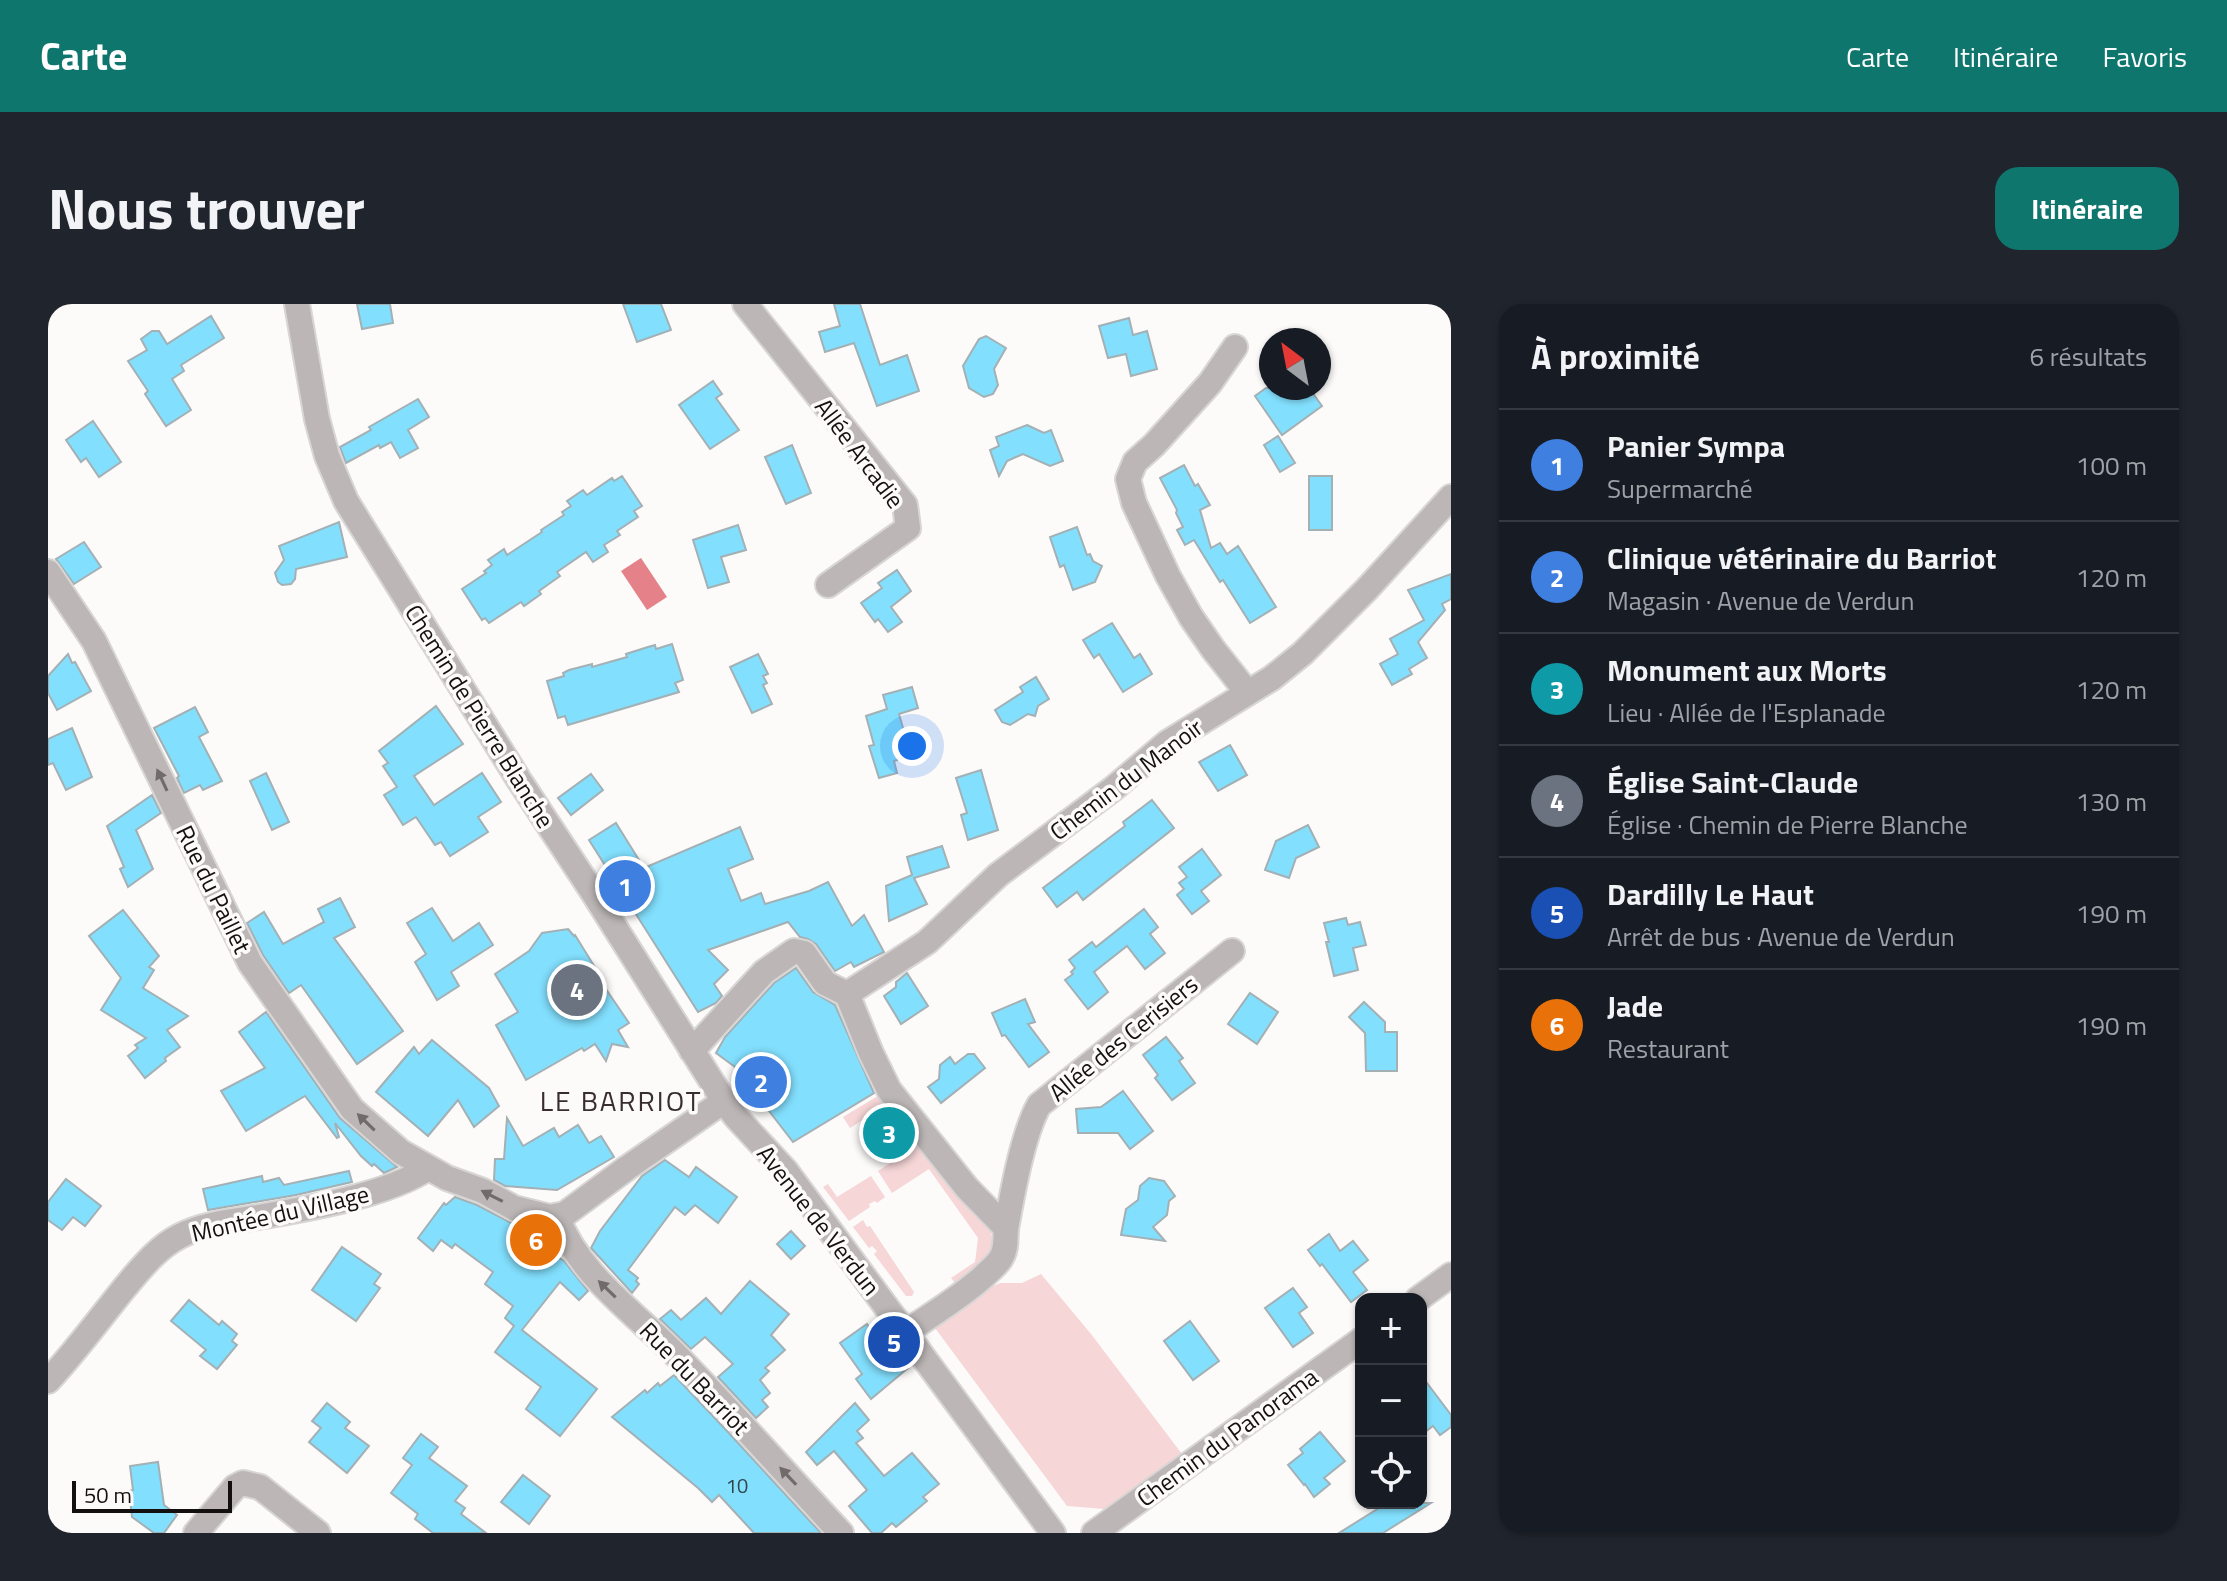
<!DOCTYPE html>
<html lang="fr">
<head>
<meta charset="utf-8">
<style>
	body { margin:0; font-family:"Titillium Web",sans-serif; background:#20242c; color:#f1f3f6 }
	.controls { position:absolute; right:24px; bottom:24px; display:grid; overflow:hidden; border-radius:16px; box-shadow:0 2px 6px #0004 }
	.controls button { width:72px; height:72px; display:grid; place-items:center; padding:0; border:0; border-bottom:2px solid #363941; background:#171b24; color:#f1f3f6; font:40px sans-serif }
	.compass { position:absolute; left:1211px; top:24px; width:72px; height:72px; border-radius:50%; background:#171b24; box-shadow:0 2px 6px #0004; rotate:328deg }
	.scale { position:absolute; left:24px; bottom:20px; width:160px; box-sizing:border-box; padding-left:8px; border:4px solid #151010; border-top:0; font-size:22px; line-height:28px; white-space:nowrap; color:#151010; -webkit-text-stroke:6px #fdfafa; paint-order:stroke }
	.you { position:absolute; left:864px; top:442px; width:28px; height:28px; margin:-20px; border:6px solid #fff; border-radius:50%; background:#1a73e8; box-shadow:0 0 0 12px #1a73e833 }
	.badge { display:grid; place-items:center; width:52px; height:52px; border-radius:50%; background:#0f766e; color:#fff; font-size:26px; font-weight:700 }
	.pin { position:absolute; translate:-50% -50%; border:4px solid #fff; box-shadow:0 2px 8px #0006 }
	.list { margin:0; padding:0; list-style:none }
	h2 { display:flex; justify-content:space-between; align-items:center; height:104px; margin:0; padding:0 32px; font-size:34px }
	h2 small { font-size:26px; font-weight:400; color:#9ea1a6 }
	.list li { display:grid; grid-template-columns:52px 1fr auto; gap:24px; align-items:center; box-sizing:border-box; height:112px; padding:0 32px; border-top:2px solid #363941 }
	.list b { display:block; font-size:30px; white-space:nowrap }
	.list p { margin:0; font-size:26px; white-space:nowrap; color:#9ea1a6 }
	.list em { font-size:26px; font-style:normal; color:#9ea1a6 }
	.icon { flex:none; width:44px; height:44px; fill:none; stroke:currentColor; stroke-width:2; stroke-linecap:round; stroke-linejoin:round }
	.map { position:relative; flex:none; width:1403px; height:1229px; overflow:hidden; border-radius:24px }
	header { display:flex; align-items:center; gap:48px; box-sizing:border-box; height:112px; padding:0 40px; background:#0f766e; color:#fff }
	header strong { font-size:38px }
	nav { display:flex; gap:44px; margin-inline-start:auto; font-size:28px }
	.intro { display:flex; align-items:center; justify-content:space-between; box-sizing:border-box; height:192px; padding:0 48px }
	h1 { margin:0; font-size:56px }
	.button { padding:20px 36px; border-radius:24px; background:#0f766e; color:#fff; font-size:28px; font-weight:700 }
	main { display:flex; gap:48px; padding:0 48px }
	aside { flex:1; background:#171b24; border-radius:24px; box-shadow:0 2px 6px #0004 }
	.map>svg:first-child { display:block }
	.green { fill:#f6d6d7 }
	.water { fill:#e58189 }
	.building { fill:#82dffd; stroke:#a3b0b4; stroke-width:2 }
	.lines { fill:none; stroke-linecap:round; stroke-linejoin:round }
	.minor-casing { stroke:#d8d5d5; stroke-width:28 }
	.minor { stroke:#bcb6b6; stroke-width:24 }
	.oneway { fill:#716b6b }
	.labels { text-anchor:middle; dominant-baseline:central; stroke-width:7; stroke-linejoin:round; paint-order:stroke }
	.number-label { font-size:20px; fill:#30444b }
	.street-label { font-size:24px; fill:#151010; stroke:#fdfafa }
	.quarter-label { font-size:28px; letter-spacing:2px; fill:#392e2f; stroke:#fdfafa }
</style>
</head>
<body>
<header>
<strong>Carte</strong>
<nav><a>Carte</a><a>Itinéraire</a><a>Favoris</a></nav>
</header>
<div class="intro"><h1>Nous trouver</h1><a class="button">Itinéraire</a></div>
<main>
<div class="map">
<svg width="1403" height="1229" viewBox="0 0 1403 1229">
	<rect width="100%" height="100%" fill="#fdfafa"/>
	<g class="green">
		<path d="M 833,790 L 943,928 C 949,957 927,964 907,979 L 903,974 L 927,958 L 930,934 L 881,865 L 844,889 L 830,867 L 856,850 L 826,809 L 802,824 L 795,813 Z"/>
		<polygon points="823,872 837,893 829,899 827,897 821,900 822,903 801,917 775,883 780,880 789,893"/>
		<polygon points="815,916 819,923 822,922 866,988 864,992 858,992 826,950 829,947 824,942 821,944 805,923"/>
		<polygon points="993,970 1043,1030 1134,1150 1056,1205 1019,1202 887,1024 930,989 952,979 974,979"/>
	</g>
	<polygon class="water" points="593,254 619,293 599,306 573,267"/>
	<g class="building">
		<polygon points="309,0 342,0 345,19 314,25"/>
		<polygon points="575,0 613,0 623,26 589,38"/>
		<polygon points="786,0 812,0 832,61 859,51 871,87 829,102 806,39 777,48 771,28 792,22"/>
		<polygon points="163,12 176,34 133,61 136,67 124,75 143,106 118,122 97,90 100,87 80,57 99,46 93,35 104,27 111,27 119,40"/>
		<polygon points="1081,14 1085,31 1099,27 1109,65 1083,72 1078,50 1060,54 1051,22"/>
		<polygon points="938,32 958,44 946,65 950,81 945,90 936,93 921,84 915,62 931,35"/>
		<polygon points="665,77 674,90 668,94 691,126 662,145 631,101"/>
		<polygon points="1218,84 1261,84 1274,102 1234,131 1207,92"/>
		<polygon points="370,95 381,113 360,126 370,144 352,154 343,138 332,144 331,141 298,159 292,143 323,126 321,123"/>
		<polygon points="45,117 73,158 51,173 38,154 33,158 18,136"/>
		<polygon points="979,121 996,129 1003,126 1015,157 1002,162 975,150 959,157 951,172 942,146 951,142 948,133"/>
		<polygon points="1230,132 1247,159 1232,168 1216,141"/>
		<polygon points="744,141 763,189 738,200 717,153"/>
		<polygon points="1136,161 1147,182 1150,180 1162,201 1152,206 1163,244 1172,239 1179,250 1190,242 1228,303 1202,319 1175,276 1172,278 1146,236 1137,241 1129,226 1135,223 1128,209 1129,206 1112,174"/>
		<polygon points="574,172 594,202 586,207 590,213 569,227 572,231 556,241 560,248 545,258 538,248 509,268 512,272 491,287 493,290 476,302 473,298 441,319 437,314 434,316 414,285 438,269 436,267 444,261 440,256 456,245 459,251 494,228 493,226 516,211 514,208 523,202 519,197 535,186 539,191 564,174 566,177"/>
		<rect x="1261" y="172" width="23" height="54"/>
		<polygon points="291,218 299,253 248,265 247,275 243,280 234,281 230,278 227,269 236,256 231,242"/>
		<polygon points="690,221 698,246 673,253 681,278 660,284 645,236"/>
		<polygon points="1029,223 1039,251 1042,250 1045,257 1054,262 1047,278 1025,286 1016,261 1012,263 1002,233"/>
		<polygon points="36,238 53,263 26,280 8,255"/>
		<polygon points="849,266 863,287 843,303 854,318 840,328 830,315 827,318 813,299 834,284 830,279"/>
		<polygon points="1403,270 1403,295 1394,300 1397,306 1370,338 1379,354 1361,365 1364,370 1344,381 1332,360 1350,350 1342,335 1376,316 1360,286"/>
		<polygon points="1064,319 1086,354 1092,350 1104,370 1075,388 1051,350 1046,354 1035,336"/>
		<polygon points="624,340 635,376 627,379 631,388 520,421 517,412 510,414 499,377 516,372 515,369 521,366 544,360 544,363 579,353 578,350 600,343 607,341 608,345"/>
		<polygon points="20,350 24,359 27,358 43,387 9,406 0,389 0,372"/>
		<polygon points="710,350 720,370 715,372 719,379 715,381 724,400 704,409 682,363"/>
		<polygon points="988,373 1001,395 990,402 987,412 980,410 962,421 954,418 947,406 975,388 972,383"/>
		<polygon points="864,383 870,404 851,410 863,452 846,457 849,469 831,474 821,442 826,441 818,412 839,405 835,391"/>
		<polygon points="388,402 415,440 366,472 386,501 434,469 453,498 430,513 440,528 402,552 393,538 387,541 368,513 355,521 336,491 349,483 335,462 340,459 331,447"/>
		<polygon points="147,403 160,428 151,433 174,477 155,486 152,481 136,489 129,474 131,472 106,424"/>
		<polygon points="24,424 44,473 18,486 5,459 0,461 0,435"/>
		<polygon points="1182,441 1199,471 1170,487 1151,458"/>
		<polygon points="933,466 950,526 920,536 913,511 919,509 908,474"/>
		<polygon points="218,469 241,518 224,526 202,477"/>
		<polygon points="543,470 555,486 523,511 510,494"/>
		<polygon points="104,491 113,509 88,526 105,565 80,583 72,565 76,563 59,522"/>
		<polygon points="1104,496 1126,524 1035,596 1029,588 1009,603 995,584 1077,522 1075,518"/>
		<polygon points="568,519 596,564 692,523 705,555 680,565 693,597 713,589 717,600 761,587 780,578 804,622 816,611 836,648 806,663 803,658 787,667 768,640 760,635 752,633 740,618 660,646 680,666 666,680 674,692 668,699 650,708 541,536"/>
		<polygon points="1260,521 1271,543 1248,554 1241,574 1217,566 1228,537"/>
		<polygon points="894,542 901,563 866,574 879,600 841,617 838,582 864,571 859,553"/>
		<polygon points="1154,545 1173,571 1153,587 1161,597 1144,610 1129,591 1136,585 1131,579 1139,573 1131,563"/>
		<polygon points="292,594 307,623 286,634 355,727 309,760 253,681 241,689 215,651 199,619 216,608 235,640 276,618 270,605"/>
		<polygon points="384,604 405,637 431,619 445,641 403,668 411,682 389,696 367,658 378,650 359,619"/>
		<polygon points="1096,605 1110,623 1102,630 1117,649 1097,665 1079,642 1046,668 1060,688 1040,705 1017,676 1025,670 1023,668 1027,664 1021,656 1044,638 1048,643"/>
		<polygon points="75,606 111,652 101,663 106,666 95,684 140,712 119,726 132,743 117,754 118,757 97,774 80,752 90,744 87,741 98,734 53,706 73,674 41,632"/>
		<polygon points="1298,614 1300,621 1312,618 1318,641 1305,644 1310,666 1286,672 1278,638 1281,638 1276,619"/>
		<polygon points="520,625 526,632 527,631 548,665 545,666 581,719 570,726 580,743 564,740 558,757 547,740 536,747 534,744 478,776 448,721 470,708 447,670 481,647 494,629"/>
		<polygon points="748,664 765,688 787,701 826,789 745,838 687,763 668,749 677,733 726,679"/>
		<polygon points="859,669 880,702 853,720 836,692 848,683 848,678"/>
		<polygon points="1202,689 1230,708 1209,740 1180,720"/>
		<polygon points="977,695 987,718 980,720 1001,748 981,763 957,731 954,732 944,709"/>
		<polygon points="1316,698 1337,718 1337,728 1349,728 1349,767 1318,767 1317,729 1301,713"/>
		<polygon points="218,708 292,814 349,863 336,869 326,860 324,862 313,852 287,819 291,833 289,834 257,792 198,827 173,787 217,764 191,728"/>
		<polygon points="1118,733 1135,754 1131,757 1147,779 1124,796 1107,774 1110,771 1095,751"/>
		<polygon points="384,736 441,784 451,802 426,823 410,796 380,832 328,788 366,743 371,750"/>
		<polygon points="920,750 926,750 937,764 893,799 880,783 891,775 892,761 902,753 907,760"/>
		<polygon points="1075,787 1105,827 1082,845 1070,829 1030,829 1028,805 1053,803"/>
		<polygon points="459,814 475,842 506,824 511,833 530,821 541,839 553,832 566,853 509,886 457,882 446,876 447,855 456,855"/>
		<polygon points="617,856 641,873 648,863 689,893 670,919 647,901 637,911 627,903 580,966 590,974 588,977 591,980 584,989 543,944 552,927 594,872"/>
		<polygon points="301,867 304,878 248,891 160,906 155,885 214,872 215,878 231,874 236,881"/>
		<polygon points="1101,874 1116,877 1127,892 1121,897 1119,911 1105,923 1117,937 1073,931 1078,905 1090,896 1092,882"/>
		<polygon points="18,875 53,902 37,922 25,913 14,926 0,916 0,898"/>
		<polygon points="407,893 429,901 465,920 516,957 540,987 531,996 512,978 474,1026 549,1085 512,1132 478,1105 493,1083 447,1048 466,1022 457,1014 465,1002 437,980 445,968 407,940 404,944 393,936 385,947 370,934 396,899 398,901"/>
		<polygon points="743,927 757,942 743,955 729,940"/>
		<polygon points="1281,930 1292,947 1305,937 1320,956 1305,968 1319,986 1303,998 1274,960 1272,962 1260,946"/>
		<polygon points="294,943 333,970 326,980 332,984 308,1017 264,986"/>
		<polygon points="702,977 741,1010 723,1031 737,1046 717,1064 721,1067 712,1076 722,1089 714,1096 720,1103 708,1114 670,1073 685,1060 657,1033 643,1045 612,1015 623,1006 633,1016 658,994 673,1010"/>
		<polygon points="1245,984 1259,1003 1251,1009 1265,1029 1245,1043 1217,1004"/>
		<polygon points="141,996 171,1021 174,1017 189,1030 184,1037 189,1041 169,1065 152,1052 158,1046 123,1017"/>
		<polygon points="1142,1017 1171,1057 1145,1076 1116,1037"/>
		<polygon points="819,1020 833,1040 840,1035 860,1064 823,1095 808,1075 814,1070 792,1039"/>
		<polygon points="626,1071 679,1127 773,1229 706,1229 671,1191 664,1198 650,1184 564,1113 597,1086 599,1089 610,1079 612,1082"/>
		<polygon points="1373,1071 1403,1111 1403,1123 1392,1131 1385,1122 1373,1131"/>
		<polygon points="279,1099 302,1118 297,1124 321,1142 299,1169 261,1138 273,1124 264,1117"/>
		<polygon points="807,1099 821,1116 809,1127 815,1134 808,1139 836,1172 864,1149 891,1180 875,1193 879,1197 848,1223 844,1219 833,1229 824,1229 801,1202 819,1186 786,1147 769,1161 758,1148"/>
		<polygon points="1272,1128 1297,1157 1276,1174 1282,1180 1266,1193 1257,1180 1256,1181 1240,1161 1255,1149 1252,1145"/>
		<polygon points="373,1130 390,1143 381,1154 419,1182 407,1197 417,1204 413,1210 438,1229 385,1229 367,1215 370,1210 343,1189 364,1161 355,1154"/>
		<polygon points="110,1158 116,1201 129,1211 116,1229 106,1229 84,1213 81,1187 85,1186 82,1162"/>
		<polygon points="475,1171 502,1192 481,1220 453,1198"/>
		<polygon points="1339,1199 1383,1199 1335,1229 1291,1229"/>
	</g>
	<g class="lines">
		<defs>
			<g id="minor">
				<polyline points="249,0 269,115 279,152 298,197 471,476 546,590 676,797 688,813 738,867 1005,1229"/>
				<polyline points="697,0 857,201 860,224 780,281"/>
				<polyline points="1187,43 1162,79 1106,141 1087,158 1080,175 1086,199 1120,272 1143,313 1165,345 1199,388"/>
				<polyline points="0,268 46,337 202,659 304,805 353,848 399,874 435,887 466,904 502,913 517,910 579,864 676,797"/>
				<polyline points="799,690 879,638 950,571 1066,484 1119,439 1224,374 1255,349 1319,285 1403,193"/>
				<polyline points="799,690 823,749 841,786 919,884 958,924"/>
				<polyline points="644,747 716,668 746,647 756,649 777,679 799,690"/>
				<path d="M 509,912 C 530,970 586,1008 627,1050 C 684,1108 738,1170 793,1229"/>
				<polyline points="1370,995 1403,971"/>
				<path d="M 857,1029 C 884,1010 912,994 936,972 C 942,966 949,961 953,954 C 960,942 956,932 959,919 C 965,886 975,830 991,801 L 1184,647"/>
				<path d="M 0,1077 C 28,1047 52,1014 78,982 C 94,963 110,943 132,932 C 155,920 184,917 210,913 C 258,905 340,891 380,864"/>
				<polyline points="148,1229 187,1183 195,1179 212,1183 270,1229"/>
				<polyline points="1046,1229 1313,1036"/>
			</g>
		</defs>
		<use href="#minor" class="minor-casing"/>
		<use href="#minor" class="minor"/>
	</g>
	<defs><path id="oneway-solid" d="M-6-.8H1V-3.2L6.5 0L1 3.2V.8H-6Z" transform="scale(2)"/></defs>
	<g class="oneway">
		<use href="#oneway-solid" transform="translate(114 476) rotate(-115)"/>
		<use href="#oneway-solid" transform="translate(318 818) rotate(-136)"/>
		<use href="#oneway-solid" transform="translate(444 892) rotate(-153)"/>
		<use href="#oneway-solid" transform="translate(559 985) rotate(-136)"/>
		<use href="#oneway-solid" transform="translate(740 1172) rotate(-133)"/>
	</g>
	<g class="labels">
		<g class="number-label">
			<text x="689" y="1181">10</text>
		</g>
		<g class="street-label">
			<text transform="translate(812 149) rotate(53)">Allée Arcadie</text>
			<text transform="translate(432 412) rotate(58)">Chemin de Pierre Blanche</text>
			<text transform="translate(1078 475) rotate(-37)">Chemin du Manoir</text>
			<text transform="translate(166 585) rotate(64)">Rue du Paillet</text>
			<text transform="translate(1075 734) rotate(-39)">Allée des Cerisiers</text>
			<text transform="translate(232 909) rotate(-13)">Montée du Village</text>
			<text transform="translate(771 916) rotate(52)">Avenue de Verdun</text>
			<text transform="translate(647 1074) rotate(46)">Rue du Barriot</text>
			<text transform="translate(1179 1133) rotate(-36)">Chemin du Panorama</text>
		</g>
		<g class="quarter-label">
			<text x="573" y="796">LE BARRIOT</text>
		</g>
	</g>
</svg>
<div class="controls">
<button>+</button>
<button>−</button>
<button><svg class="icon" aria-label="locate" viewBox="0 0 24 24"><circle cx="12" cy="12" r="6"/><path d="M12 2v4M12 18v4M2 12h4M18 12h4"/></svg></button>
</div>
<svg class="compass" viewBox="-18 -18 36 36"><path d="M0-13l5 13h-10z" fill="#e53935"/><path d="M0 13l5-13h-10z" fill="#9ea1a6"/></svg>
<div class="scale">50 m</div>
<div class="you"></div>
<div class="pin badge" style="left:577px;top:582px;background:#3f7fe0">1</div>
<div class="pin badge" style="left:713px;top:778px;background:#3f7fe0">2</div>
<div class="pin badge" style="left:841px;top:829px;background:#0f9aa8">3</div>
<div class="pin badge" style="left:529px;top:686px;background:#6b7280">4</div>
<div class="pin badge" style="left:846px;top:1038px;background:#1a4fb4">5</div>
<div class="pin badge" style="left:488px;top:936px;background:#e8710a">6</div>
</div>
<aside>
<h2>À proximité<small>6 résultats</small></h2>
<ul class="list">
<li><span class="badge" style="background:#3f7fe0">1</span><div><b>Panier Sympa</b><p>Supermarché</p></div><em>100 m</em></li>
<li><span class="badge" style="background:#3f7fe0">2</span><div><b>Clinique vétérinaire du Barriot</b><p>Magasin · Avenue de Verdun</p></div><em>120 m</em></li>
<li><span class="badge" style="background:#0f9aa8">3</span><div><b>Monument aux Morts</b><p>Lieu · Allée de l'Esplanade</p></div><em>120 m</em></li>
<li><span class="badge" style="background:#6b7280">4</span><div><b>Église Saint-Claude</b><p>Église · Chemin de Pierre Blanche</p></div><em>130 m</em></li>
<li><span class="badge" style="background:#1a4fb4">5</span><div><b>Dardilly Le Haut</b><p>Arrêt de bus · Avenue de Verdun</p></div><em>190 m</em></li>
<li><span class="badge" style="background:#e8710a">6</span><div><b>Jade</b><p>Restaurant</p></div><em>190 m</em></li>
</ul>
</aside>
</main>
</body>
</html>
